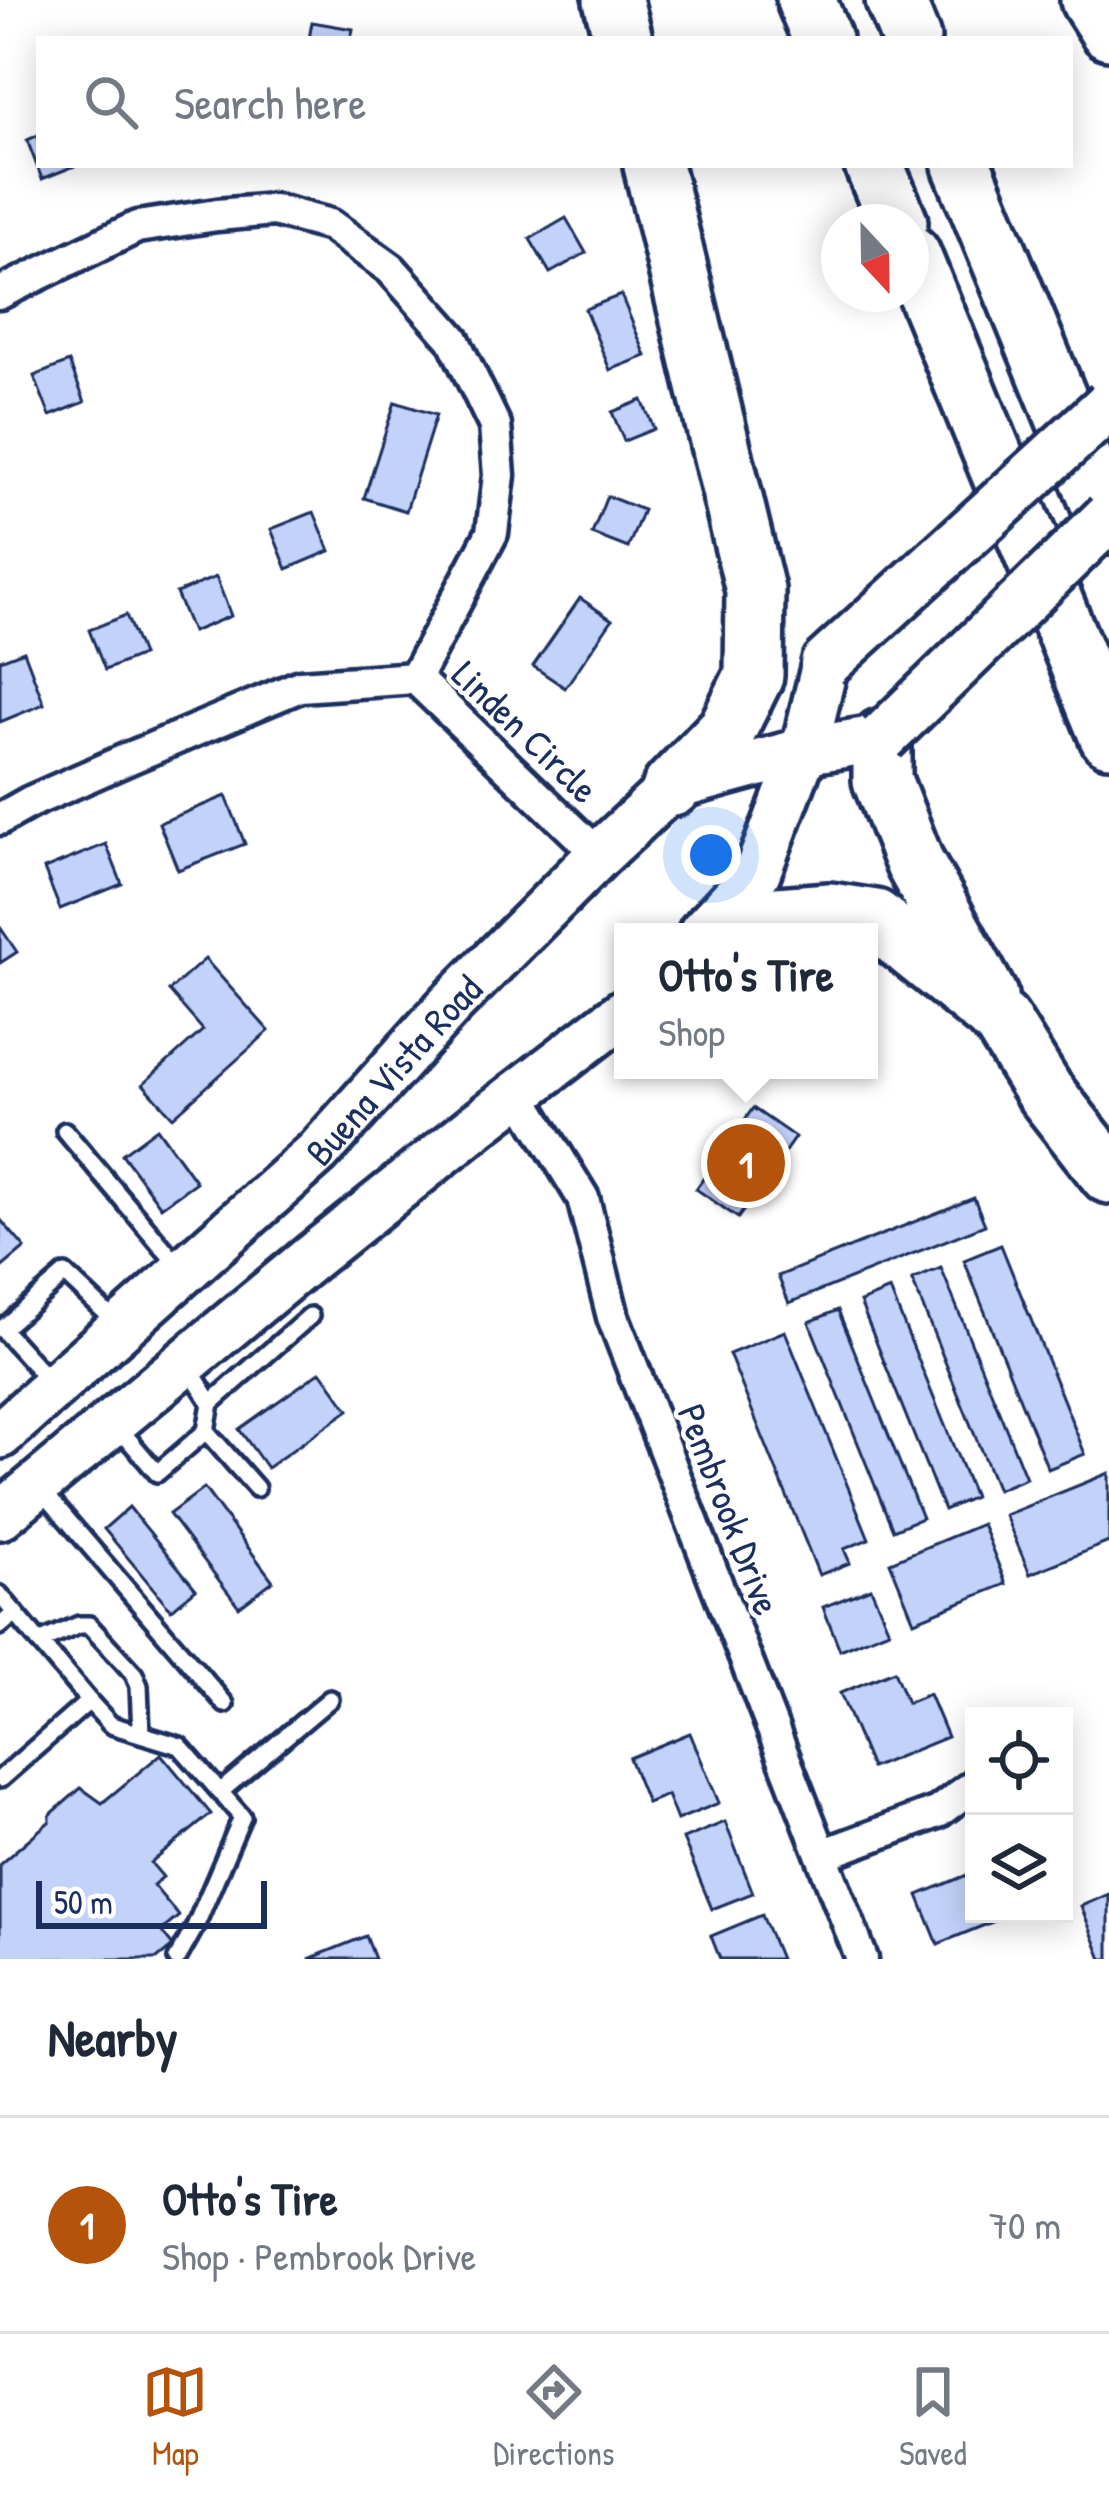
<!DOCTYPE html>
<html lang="en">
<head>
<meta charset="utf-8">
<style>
	body { margin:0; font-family:"Patrick Hand",sans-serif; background:#f6f6f7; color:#1f2937 }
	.controls { position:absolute; right:36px; bottom:36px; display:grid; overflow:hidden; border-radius:0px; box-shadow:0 6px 30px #0003 }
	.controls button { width:108px; height:108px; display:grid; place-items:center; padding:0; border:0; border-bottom:3px solid #e0e1e3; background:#fff; color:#1f2937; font:60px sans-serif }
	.compass { position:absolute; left:821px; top:204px; width:108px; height:108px; border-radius:50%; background:#fff; box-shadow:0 6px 30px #0003; rotate:158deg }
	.scale { position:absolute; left:36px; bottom:30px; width:231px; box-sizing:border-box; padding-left:12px; border:6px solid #1b2f5e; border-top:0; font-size:33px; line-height:42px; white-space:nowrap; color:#1b2f5e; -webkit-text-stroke:9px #fff; paint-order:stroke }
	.you { position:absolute; left:711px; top:855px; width:42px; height:42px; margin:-30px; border:9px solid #fff; border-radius:50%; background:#1a73e8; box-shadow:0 0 0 18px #1a73e833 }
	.badge { display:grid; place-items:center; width:78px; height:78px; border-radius:50%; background:#b45309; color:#fff; font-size:39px; font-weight:700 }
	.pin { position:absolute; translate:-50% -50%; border:6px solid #fff; box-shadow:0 3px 12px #0006 }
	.popup { position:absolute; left:614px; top:923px; width:264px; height:156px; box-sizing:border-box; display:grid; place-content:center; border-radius:0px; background:#fff; filter:drop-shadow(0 3px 9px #0005); font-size:39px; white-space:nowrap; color:#747a83 }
	.popup b { font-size:45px; color:#1f2937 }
	.popup::after { content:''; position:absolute; left:50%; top:100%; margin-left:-24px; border:24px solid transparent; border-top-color:#fff }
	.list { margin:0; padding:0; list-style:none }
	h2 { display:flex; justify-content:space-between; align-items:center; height:156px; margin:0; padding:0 48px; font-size:51px }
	h2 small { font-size:39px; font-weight:400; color:#747a83 }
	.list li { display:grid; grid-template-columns:78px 1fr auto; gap:36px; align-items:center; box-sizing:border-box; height:216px; padding:0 48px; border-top:3px solid #e0e1e3 }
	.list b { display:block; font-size:45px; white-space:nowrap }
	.list p { margin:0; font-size:39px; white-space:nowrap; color:#747a83 }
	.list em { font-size:39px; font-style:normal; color:#747a83 }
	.icon { flex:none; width:66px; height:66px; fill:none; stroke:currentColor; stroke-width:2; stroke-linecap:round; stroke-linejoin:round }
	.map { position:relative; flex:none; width:1109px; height:1959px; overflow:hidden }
	.search { position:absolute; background:#fff; box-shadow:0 6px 30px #0003; left:36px; right:36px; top:36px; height:132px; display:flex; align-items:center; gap:30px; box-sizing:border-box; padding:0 42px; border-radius:0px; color:#747a83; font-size:45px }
	.sheet { height:372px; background:#fff }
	nav { display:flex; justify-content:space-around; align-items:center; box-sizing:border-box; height:168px; border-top:3px solid #e0e1e3; background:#fff; font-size:33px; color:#747a83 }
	nav a { display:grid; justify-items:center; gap:6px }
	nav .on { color:#b45309 }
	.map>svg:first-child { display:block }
	.building { fill:#c3d2f9; stroke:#1b2f5e; stroke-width:3 }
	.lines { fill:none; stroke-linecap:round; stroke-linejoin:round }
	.lane-casing { stroke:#1b2f5e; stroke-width:24 }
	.street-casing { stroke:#1b2f5e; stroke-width:39 }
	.secondary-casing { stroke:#1b2f5e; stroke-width:54 }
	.highway-casing { stroke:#1b2f5e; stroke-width:66 }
	.lane { stroke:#fff; stroke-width:15 }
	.street { stroke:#fff; stroke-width:30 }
	.secondary { stroke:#fff; stroke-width:45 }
	.highway { stroke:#fff; stroke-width:57 }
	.primary-bridge-casing { stroke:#1b2f5e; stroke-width:57; stroke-linecap:butt }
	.primary-bridge { stroke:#fff; stroke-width:48 }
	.labels { text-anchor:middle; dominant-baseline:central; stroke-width:9; stroke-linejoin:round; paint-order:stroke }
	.street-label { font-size:39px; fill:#1b2f5e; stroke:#fff }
</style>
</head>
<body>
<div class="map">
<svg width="1109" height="1959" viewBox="0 0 1109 1959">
	<rect width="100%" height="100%" fill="#fff"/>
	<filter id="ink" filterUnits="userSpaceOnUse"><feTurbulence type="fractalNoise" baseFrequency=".00833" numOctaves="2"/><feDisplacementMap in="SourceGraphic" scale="24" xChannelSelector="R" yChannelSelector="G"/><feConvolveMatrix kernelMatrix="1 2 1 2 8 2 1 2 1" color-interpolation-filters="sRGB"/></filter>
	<g filter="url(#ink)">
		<g class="building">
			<polygon points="312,22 353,29 351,39 309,39"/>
			<polygon points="39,135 39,165 77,165 42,179 27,140"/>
			<polygon points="566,218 586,253 550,273 530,239"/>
			<polygon points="621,295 646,356 610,370 585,309"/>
			<polygon points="69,362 85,402 50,416 34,376"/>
			<polygon points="642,400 654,429 624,441 612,412"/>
			<polygon points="395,402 436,415 406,511 364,498"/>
			<polygon points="607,496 643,510 628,548 592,534"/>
			<polygon points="314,512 330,551 287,569 271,529"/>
			<polygon points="216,577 231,616 192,632 176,593"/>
			<polygon points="580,598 612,620 565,688 533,666"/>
			<polygon points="126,615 142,655 105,670 89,630"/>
			<polygon points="24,651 44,704 0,722 0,660"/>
			<polygon points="226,796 245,844 178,870 159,823"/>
			<polygon points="106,844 122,884 60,909 44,869"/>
			<polygon points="0,927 17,952 0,963"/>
			<polygon points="205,959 269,1031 173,1117 143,1084 203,1030 169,991"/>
			<polygon points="753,1108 795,1137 738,1218 696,1189"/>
			<polygon points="157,1128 196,1182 161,1207 122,1154"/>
			<polygon points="974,1198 985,1225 789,1303 778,1276"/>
			<polygon points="0,1219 25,1248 0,1269"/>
			<polygon points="1001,1245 1085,1454 1048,1469 964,1260"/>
			<polygon points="941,1268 1026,1478 997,1490 912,1280"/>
			<polygon points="890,1290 974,1497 944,1510 860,1302"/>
			<polygon points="838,1310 922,1518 893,1530 809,1322"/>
			<polygon points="785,1331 869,1539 844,1549 850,1563 819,1575 729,1354"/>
			<polygon points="321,1371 349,1410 267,1468 239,1429"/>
			<polygon points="1109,1473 1109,1542 1030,1574 1005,1515"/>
			<polygon points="204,1488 273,1581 239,1607 169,1514"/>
			<polygon points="129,1507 196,1589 171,1610 104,1529"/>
			<polygon points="982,1524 1006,1584 914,1621 890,1562"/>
			<polygon points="871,1588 889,1630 840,1650 823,1607"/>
			<polygon points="894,1671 907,1703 929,1694 947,1737 871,1768 840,1693"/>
			<polygon points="690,1733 719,1803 677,1820 667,1795 647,1803 629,1758"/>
			<polygon points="161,1754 211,1814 151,1863 163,1877 153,1885 179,1916 161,1931 173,1946 157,1959 0,1959 0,1864 50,1821 50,1815 81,1788 102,1803"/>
			<polygon points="725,1822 753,1893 712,1909 683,1839"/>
			<polygon points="974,1872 974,1914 1012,1914 938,1944 918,1895"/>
			<polygon points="1109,1894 1109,1959 1102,1959 1081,1906"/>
			<polygon points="762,1915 780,1959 720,1959 711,1936"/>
			<polygon points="366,1936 375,1959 309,1959"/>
		</g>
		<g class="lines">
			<defs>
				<g id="lane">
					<polyline points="65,1131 182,1270"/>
					<polyline points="189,1368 211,1403 206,1431"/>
					<polyline points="52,1384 2,1329 65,1274 120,1326"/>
					<polyline points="211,1403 310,1316"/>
					<polyline points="118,1427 157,1473 206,1431 256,1488"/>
					<polyline points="40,1488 225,1704"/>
					<polyline points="0,1595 15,1613"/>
					<polyline points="0,1626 15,1613 89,1701 0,1779"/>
					<polyline points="39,1642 79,1625 89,1625 134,1674 139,1686 141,1734"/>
					<polyline points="89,1701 111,1725 180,1746 242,1817 195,1927 177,1959"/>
					<polyline points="220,1792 330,1699"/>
				</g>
				<g id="street">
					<polyline points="0,293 137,227 217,215 274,210 330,225 391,269 453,339 495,426 499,475 492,533 415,678"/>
					<polyline points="415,678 599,855"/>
					<polyline points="0,819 30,802 132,757 300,686 415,678"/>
					<polyline points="519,1093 583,1198 613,1317 862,1959"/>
					<polyline points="822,1855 938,1812 974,1785"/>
				</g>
				<g id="secondary">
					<polyline points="702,932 757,873 804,751 825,664"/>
					<path id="s1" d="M 0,1435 L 318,1152 L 450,1005 L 599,855 L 672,787 L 804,751 L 882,738"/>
					<polyline points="0,1516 312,1257 477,1125 623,1013"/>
				</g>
				<g id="highway">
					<polyline points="613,0 623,39"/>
					<polyline points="806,0 822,39"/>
					<polyline points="895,0 911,39"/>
					<polyline points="1090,0 1109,30"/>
					<polyline points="653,165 755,590 754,676 727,730 672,787"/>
					<polyline points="874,165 898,222"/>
					<polyline points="962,165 1109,525"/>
					<polyline points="911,255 1109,737"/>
					<polyline points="882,738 882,780 915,864 988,996"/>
					<polyline points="752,932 778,916 830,912 875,919 1001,1021 1044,1091 1109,1174"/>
				</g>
			</defs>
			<use href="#lane" class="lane-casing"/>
			<use href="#street" class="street-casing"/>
			<use href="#secondary" class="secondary-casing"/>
			<use href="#highway" class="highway-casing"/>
			<use href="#lane" class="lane"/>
			<use href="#street" class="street"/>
			<use href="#secondary" class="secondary"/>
			<use href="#highway" class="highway"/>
			<defs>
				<g id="primary-bridge">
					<polyline points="825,664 1109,405"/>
					<polyline points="882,738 1109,517"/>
				</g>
			</defs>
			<use href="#primary-bridge" class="primary-bridge-casing"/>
			<use href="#primary-bridge" class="primary-bridge"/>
		</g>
	</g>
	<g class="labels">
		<g class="street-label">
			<text transform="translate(526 731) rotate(44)">Linden Circle</text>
			<text stroke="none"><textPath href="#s1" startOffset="537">Buena Vista Road</textPath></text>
			<text transform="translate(730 1509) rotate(69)">Pembrook Drive</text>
		</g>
	</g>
</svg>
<div class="controls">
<button><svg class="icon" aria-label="locate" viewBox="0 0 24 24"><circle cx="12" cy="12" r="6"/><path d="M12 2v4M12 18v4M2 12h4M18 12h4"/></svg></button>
<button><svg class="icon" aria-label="layers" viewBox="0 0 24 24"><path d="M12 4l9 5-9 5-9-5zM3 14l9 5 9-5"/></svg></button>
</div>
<svg class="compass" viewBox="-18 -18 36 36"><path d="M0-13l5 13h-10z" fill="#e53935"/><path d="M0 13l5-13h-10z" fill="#747a83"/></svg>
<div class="scale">50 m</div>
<div class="you"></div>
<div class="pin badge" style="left:746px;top:1163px">1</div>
<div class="popup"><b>Otto's Tire</b>Shop</div>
<div class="search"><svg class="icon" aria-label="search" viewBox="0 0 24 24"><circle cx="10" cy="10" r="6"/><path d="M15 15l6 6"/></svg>Search here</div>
</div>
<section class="sheet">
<h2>Nearby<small></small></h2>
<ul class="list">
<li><span class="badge">1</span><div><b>Otto's Tire</b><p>Shop · Pembrook Drive</p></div><em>70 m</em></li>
</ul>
</section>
<nav>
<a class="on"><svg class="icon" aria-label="map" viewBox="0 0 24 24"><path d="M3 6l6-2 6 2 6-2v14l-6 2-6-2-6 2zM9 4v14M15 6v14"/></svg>Map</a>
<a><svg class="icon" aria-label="directions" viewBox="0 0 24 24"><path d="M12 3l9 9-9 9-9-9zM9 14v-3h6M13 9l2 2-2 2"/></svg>Directions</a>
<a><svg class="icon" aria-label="saved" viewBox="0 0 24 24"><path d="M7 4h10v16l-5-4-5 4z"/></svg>Saved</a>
</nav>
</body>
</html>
